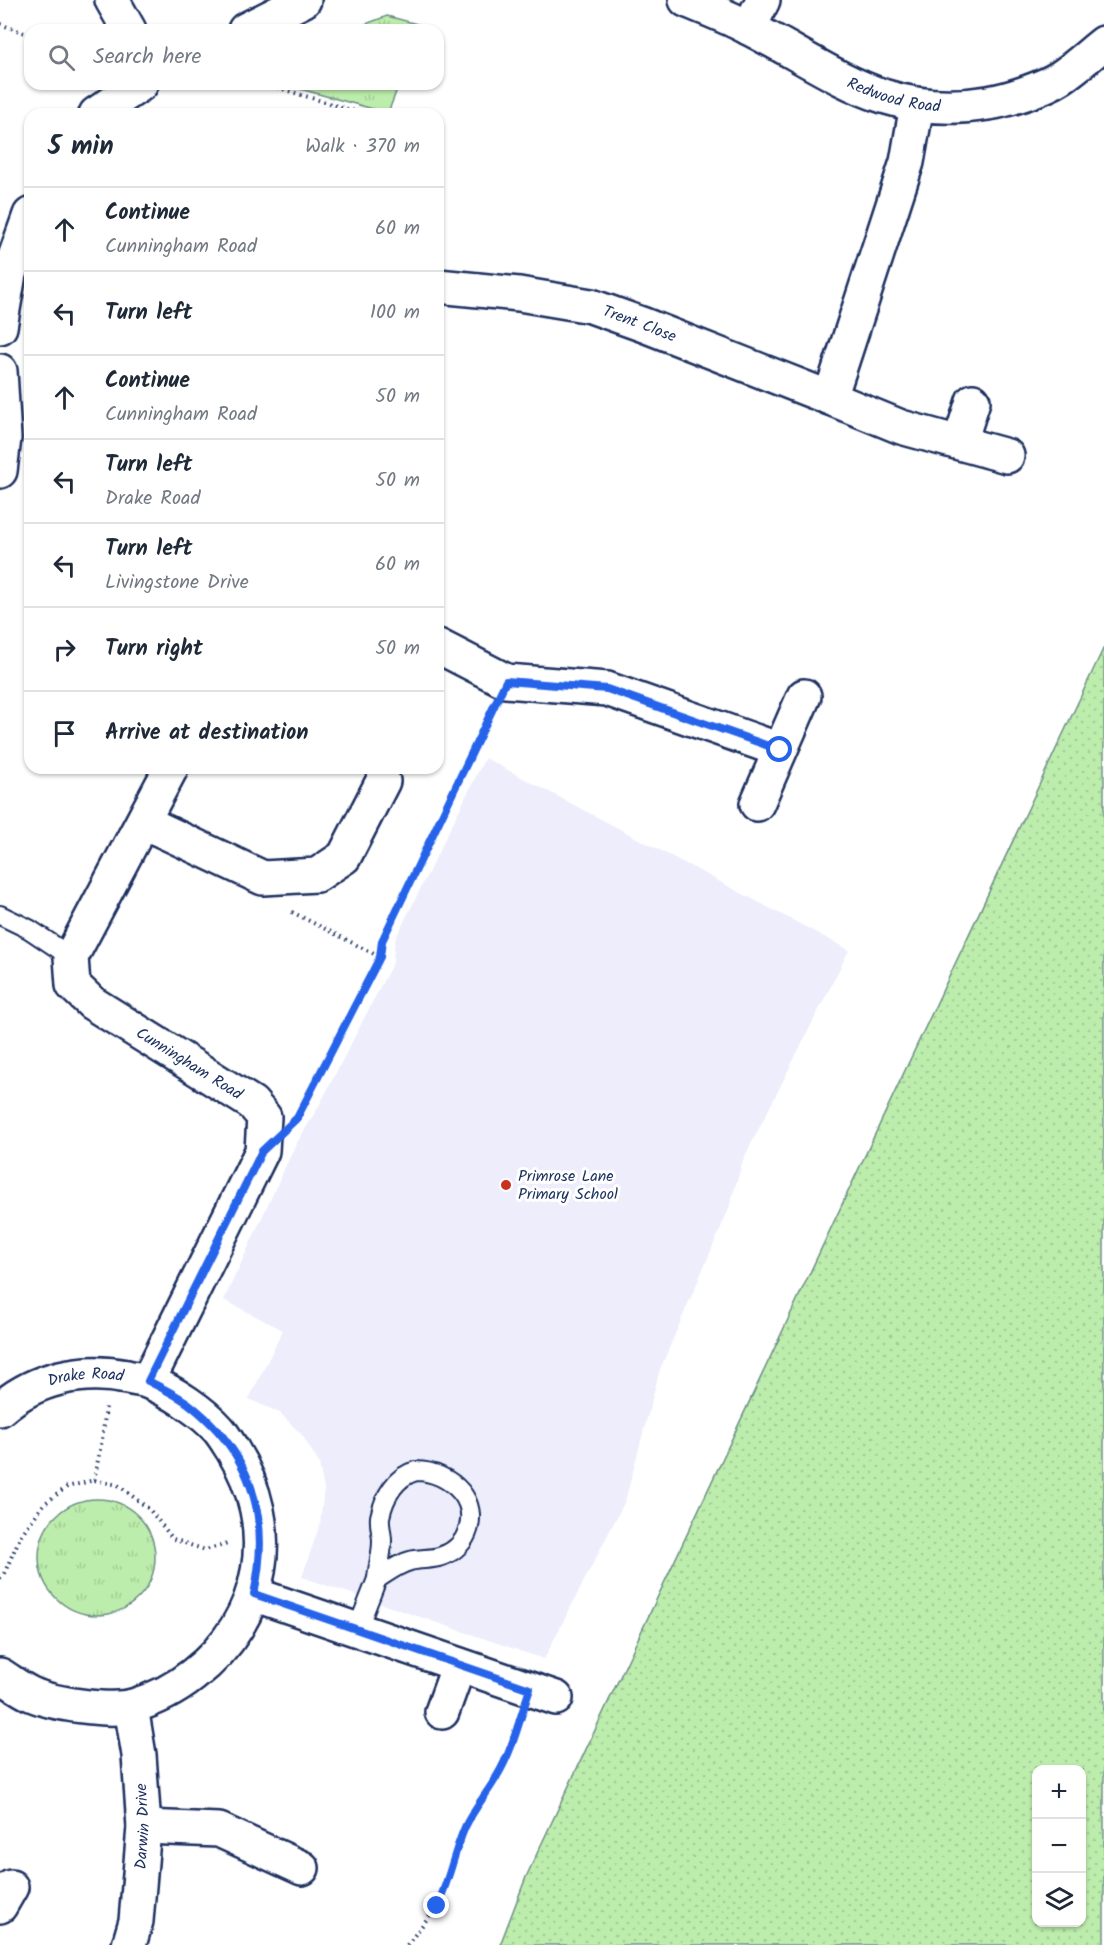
<!DOCTYPE html>
<html lang="en">
<head>
<meta charset="utf-8">
<style>
	body { margin:0; font-family:Kalam,sans-serif; background:#f6f6f7; color:#1f2937 }
	.controls { position:absolute; right:18px; bottom:18px; display:grid; overflow:hidden; border-radius:12px; box-shadow:0 2px 4px #0004 }
	.controls button { width:54px; height:54px; display:grid; place-items:center; padding:0; border:0; border-bottom:2px solid #e0e1e3; background:#fff; color:#1f2937; font:30px sans-serif }
	.stop { position:absolute; width:18px; height:18px; margin:-14px; border:4px solid #2563eb; border-radius:50%; background:#fff }
	.stop.end { background:#2563eb; border-color:#fff; box-shadow:0 2px 6px #0008 }
	.list { margin:0; padding:0; list-style:none }
	h2 { display:flex; justify-content:space-between; align-items:center; height:78px; margin:0; padding:0 24px; font-size:26px }
	h2 small { font-size:20px; font-weight:400; color:#747a83 }
	.list li { display:grid; grid-template-columns:39px 1fr auto; gap:18px; align-items:center; box-sizing:border-box; height:84px; padding:0 24px; border-top:2px solid #e0e1e3 }
	.list b { display:block; font-size:22px; white-space:nowrap }
	.list p { margin:0; font-size:20px; white-space:nowrap; color:#747a83 }
	.list em { font-size:20px; font-style:normal; color:#747a83 }
	.icon { flex:none; width:33px; height:33px; fill:none; stroke:currentColor; stroke-width:2; stroke-linecap:round; stroke-linejoin:round }
	.map { position:relative; flex:none; width:1104px; height:1945px; overflow:hidden }
	.search { position:absolute; background:#fff; box-shadow:0 2px 4px #0004; left:24px; top:24px; width:420px; height:66px; display:flex; align-items:center; gap:15px; box-sizing:border-box; padding:0 21px; border-radius:18px; color:#747a83; font-size:22px }
	.panel { position:absolute; background:#fff; box-shadow:0 2px 4px #0004; left:24px; top:108px; width:420px; height:666px; border-radius:18px }
	.map>svg:first-child { display:block }
	.built { fill:#ededfc }
	.grass { fill:url(#grass-dots); stroke:#6c8e85; stroke-width:1.5; fill-rule:evenodd }
	.park { fill:url(#park-tufts); stroke:#6c8e85; stroke-width:1.5 }
	.lines { fill:none; stroke-linecap:round; stroke-linejoin:round }
	.service-casing { stroke:#1b2f5e; stroke-width:22 }
	.minor-casing { stroke:#1b2f5e; stroke-width:38 }
	.path { stroke:#1b2f5e; stroke-width:4; stroke-dasharray:1.5 4.5; stroke-linecap:butt }
	.service { stroke:#fff; stroke-width:18 }
	.minor { stroke:#fff; stroke-width:33 }
	.route { stroke:#2563eb; stroke-width:8 }
	.poi-dot { fill:#c8321e; stroke:#fff; stroke-width:2 }
	.labels { text-anchor:middle; dominant-baseline:central; stroke-width:6; stroke-linejoin:round; paint-order:stroke }
	.street-label { font-size:16px; fill:#1b2f5e; stroke:#fff }
	.poi-label { font-size:16px; fill:#1b2f5e; stroke:#fff; text-anchor:start }
</style>
</head>
<body>
<div class="map">
<svg width="1104" height="1945" viewBox="0 0 1104 1945">
	<defs>
		<pattern id="grass-dots" width="8" height="8" patternUnits="userSpaceOnUse" patternTransform="scale(1.5)"><rect width="8" height="8" fill="#bdedac"/><path d="M2 2h.1M6 6h.1" fill="none" stroke="#a2cc96" stroke-width="1.8" stroke-linecap="round"/></pattern>
		<pattern id="park-tufts" width="24" height="20" patternUnits="userSpaceOnUse" patternTransform="scale(1.5)"><rect width="24" height="20" fill="#bdedac"/><path d="M3 7l-1-3M5 7V3M7 7l1-3M15 17l-1-3M17 17v-4M19 17l1-3" fill="none" stroke="#a2cc96"/></pattern>
	</defs>
	<rect width="100%" height="100%" fill="#fff"/>
	<filter id="ink" filterUnits="userSpaceOnUse"><feTurbulence type="fractalNoise" baseFrequency=".0167" numOctaves="2"/><feDisplacementMap in="SourceGraphic" scale="12" xChannelSelector="R" yChannelSelector="G"/><feConvolveMatrix kernelMatrix="1 2 1 2 8 2 1 2 1" color-interpolation-filters="sRGB"/></filter>
	<g filter="url(#ink)">
		<polygon class="built" points="485,758 849,950 743,1160 728,1211 660,1369 625,1501 544,1659 302,1577 320,1524 324,1489 319,1463 302,1435 280,1413 249,1399 283,1330 224,1300 295,1146 319,1106 393,962 395,940"/>
		<path class="grass" d="M 1104,647 L 1104,1945 L 500,1945 L 526,1877 ZM 1036,1770 L 1082,1770 L 1082,1922 L 1036,1922 Z"/>
		<g class="park">
			<polygon points="387,16 421,25 419,30 350,30"/>
			<polygon points="282,84 399,84 388,113"/>
			<circle cx="97" cy="1557" r="58"/>
		</g>
		<g class="lines">
			<defs>
				<g id="service">
					<polyline points="0,915 29,929 71,957"/>
					<path d="M 416,1471 C 433,1471 450,1479 461,1492 C 479,1514 469,1547 442,1556 C 432,1560 420,1558 410,1561 C 398,1564 388,1572 377,1579 C 378,1566 382,1554 382,1541 C 382,1533 379,1525 380,1517 C 384,1497 396,1476 416,1471 Z"/>
					<polyline points="357,1630 377,1579"/>
				</g>
				<g id="minor">
					<polyline points="112,0 129,30"/>
					<path id="s1" d="M 686,0 C 707,9 729,17 749,28 C 833,71 886,120 988,103 C 1008,100 1044,88 1061,77 C 1076,67 1090,54 1104,43"/>
					<polyline points="749,28 763,0"/>
					<polyline points="245,30 304,0"/>
					<polyline points="96,114 141,84"/>
					<path id="s2" d="M 438,286 L 519,294 L 591,306 L 644,325 L 830,398 L 907,162 L 917,105"/>
					<polyline points="0,327 9,274 30,215"/>
					<polyline points="0,371 4,438 0,471"/>
					<polyline points="830,398 901,427 1007,456"/>
					<polyline points="960,442 973,401"/>
					<polyline points="438,646 506,681 607,689 780,750"/>
					<polyline points="757,804 804,696"/>
					<polyline points="144,822 263,878 317,875 344,857 383,781"/>
					<polyline points="148,1381 262,1151 264,1117 252,1103 92,1003 73,985 71,957 171,768"/>
					<path id="s3" d="M 0,1409 C 35,1378 82,1368 127,1377 C 134,1379 142,1379 149,1382 C 172,1391 203,1412 219,1430 C 224,1436 228,1443 232,1449 C 281,1527 266,1619 193,1675 C 174,1690 157,1699 133,1706 C 110,1712 53,1704 31,1694 C 20,1689 10,1681 0,1675"/>
					<polyline points="253,1594 556,1698"/>
					<polyline points="442,1712 459,1665"/>
					<polyline points="144,1827 219,1830 302,1868"/>
					<polyline points="0,1906 11,1887"/>
					<path id="s4" d="M 129,1945 L 136,1921 L 144,1827 L 139,1755 L 131,1707"/>
				</g>
			</defs>
			<use href="#service" class="service-casing"/>
			<use href="#minor" class="minor-casing"/>
			<g class="path">
				<polyline points="0,24 30,35"/>
				<polyline points="266,84 364,114"/>
				<polyline points="292,912 380,957"/>
				<polyline points="299,1115 380,957 382,941 492,711"/>
				<polyline points="94,1480 102,1440 106,1407"/>
				<polyline points="0,1578 4,1574 21,1535 44,1504 67,1487 94,1480 118,1485 149,1509 173,1539 205,1550 228,1544"/>
				<polyline points="407,1945 437,1906 446,1886 464,1829 478,1803 497,1776 508,1752 519,1719"/>
			</g>
			<use href="#service" class="service"/>
			<use href="#minor" class="minor"/>
		</g>
	</g>
	<g class="lines" filter="url(#ink)">
		<path class="route" d="M 437,1906 C 449,1881 454,1852 465,1827 C 474,1808 487,1794 497,1776 C 513,1750 520,1717 530,1689 L 254,1594 C 271,1517 252,1453 189,1404 C 177,1395 162,1388 148,1381 L 262,1151 L 297,1118 L 380,957 L 382,941 L 506,681 L 607,689 L 780,750"/>
	</g>
	<circle class="poi-dot" cx="506" cy="1185" r="6"/>
	<g class="labels">
		<g class="street-label">
			<text stroke="none"><textPath href="#s1" startOffset="230">Redwood Road</textPath></text>
			<text stroke="none"><textPath href="#s2" startOffset="206">Trent Close</textPath></text>
			<text transform="translate(189 1064) rotate(32)">Cunningham Road</text>
			<text stroke="none"><textPath href="#s3" startOffset="94">Drake Road</textPath></text>
			<text stroke="none"><textPath href="#s4" startOffset="120">Darwin Drive</textPath></text>
		</g>
		<g class="poi-label">
			<text x="518" y="1176">Primrose Lane<tspan x="518" dy="18">Primary School</tspan></text>
		</g>
	</g>
</svg>
<div class="controls">
<button>+</button>
<button>−</button>
<button><svg class="icon" aria-label="layers" viewBox="0 0 24 24"><path d="M12 4l9 5-9 5-9-5zM3 14l9 5 9-5"/></svg></button>
</div>
<div class="stop" style="left:780px;top:750px"></div>
<div class="stop end" style="left:437px;top:1906px"></div>
<div class="search"><svg class="icon" aria-label="search" viewBox="0 0 24 24"><circle cx="10" cy="10" r="6"/><path d="M15 15l6 6"/></svg>Search here</div>
<section class="panel">
<h2>5 min<small>Walk · 370 m</small></h2>
<ul class="list">
<li><svg class="icon" aria-label="ahead" viewBox="0 0 24 24"><path d="M12 20V5M6 11l6-6 6 6"/></svg><div><b>Continue</b><p>Cunningham Road</p></div><em>60 m</em></li>
<li><svg class="icon" aria-label="left" viewBox="0 0 24 24"><path d="M17 20v-9H6M10 6l-5 5 5 5"/></svg><div><b>Turn left</b></div><em>100 m</em></li>
<li><svg class="icon" aria-label="ahead" viewBox="0 0 24 24"><path d="M12 20V5M6 11l6-6 6 6"/></svg><div><b>Continue</b><p>Cunningham Road</p></div><em>50 m</em></li>
<li><svg class="icon" aria-label="left" viewBox="0 0 24 24"><path d="M17 20v-9H6M10 6l-5 5 5 5"/></svg><div><b>Turn left</b><p>Drake Road</p></div><em>50 m</em></li>
<li><svg class="icon" aria-label="left" viewBox="0 0 24 24"><path d="M17 20v-9H6M10 6l-5 5 5 5"/></svg><div><b>Turn left</b><p>Livingstone Drive</p></div><em>60 m</em></li>
<li><svg class="icon" aria-label="right" viewBox="0 0 24 24"><path d="M7 20v-9h11M14 6l5 5-5 5"/></svg><div><b>Turn right</b></div><em>50 m</em></li>
<li><svg class="icon" aria-label="arrive" viewBox="0 0 24 24"><path d="M6 21V4h12l-3 4 3 4H6"/></svg><div><b>Arrive at destination</b></div></li>
</ul>
</section>
</div>
</body>
</html>
